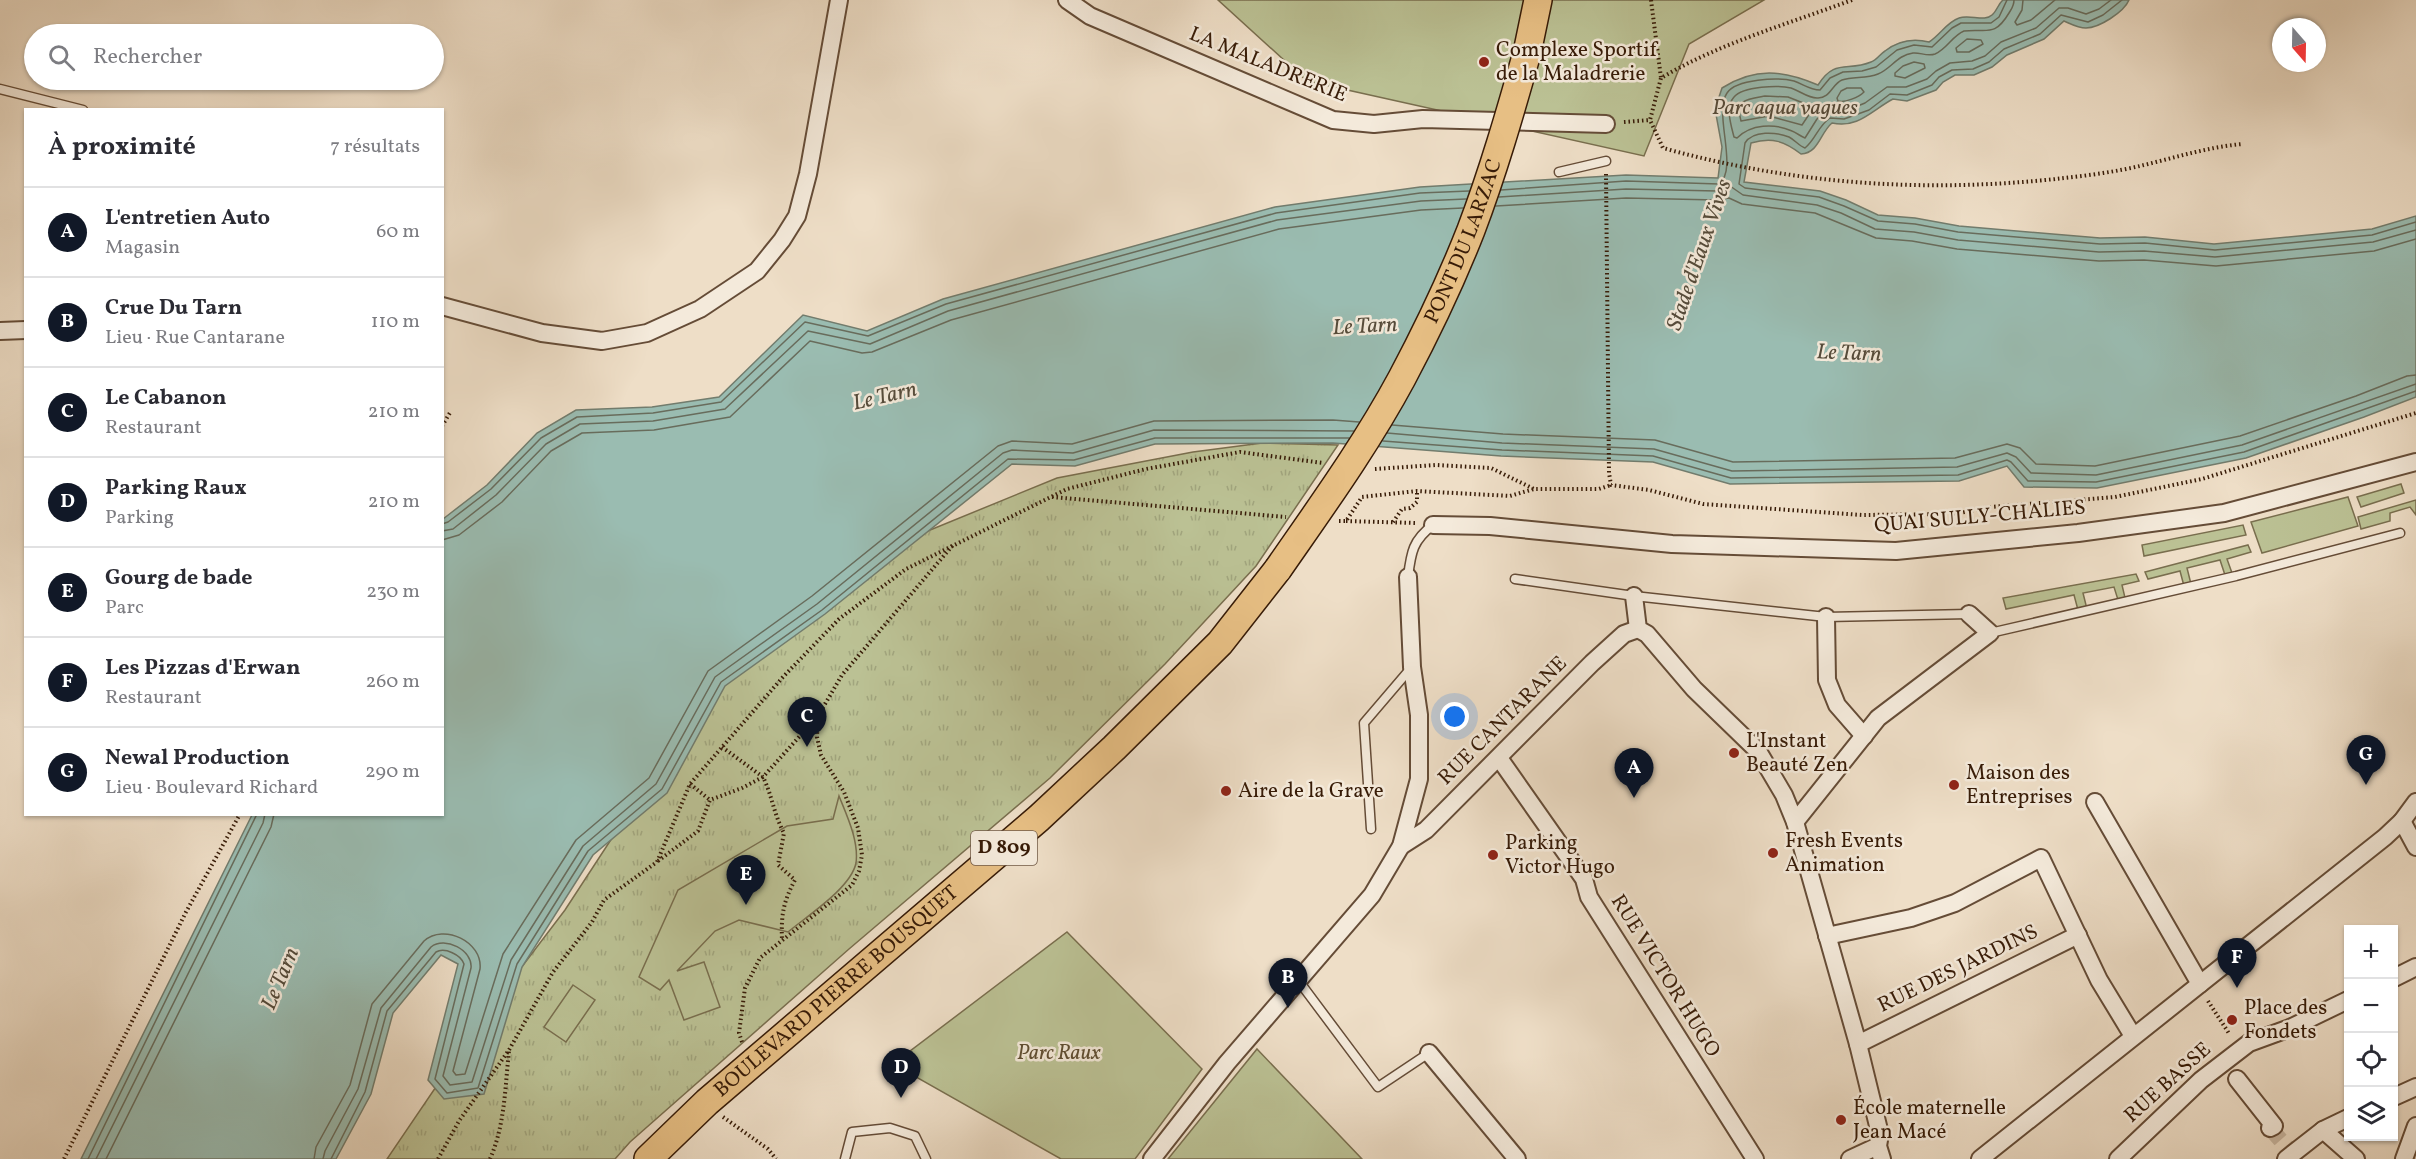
<!DOCTYPE html>
<html lang="fr">
<head>
<meta charset="utf-8">
<style>
	body { margin:0; font-family:Vollkorn,serif; background:#f2f2f3; color:#2b2b33 }
	.controls { position:absolute; right:18px; bottom:18px; display:grid; overflow:hidden; border-radius:0px; box-shadow:0 2px 4px #0004 }
	.controls button { width:54px; height:54px; display:grid; place-items:center; padding:0; border:0; border-bottom:2px solid #e1e1e2; background:#fff; color:#2b2b33; font:30px sans-serif }
	.compass { position:absolute; left:2272px; top:18px; width:54px; height:54px; border-radius:50%; background:#fff; box-shadow:0 2px 4px #0004; rotate:160deg }
	.you { position:absolute; left:1455px; top:717px; width:21px; height:21px; margin:-15px; border:4px solid #fff; border-radius:50%; background:#1a73e8; box-shadow:0 0 0 9px #1a73e833 }
	.badge { display:grid; place-items:center; width:39px; height:39px; border-radius:50%; background:#111827; color:#fff; font-size:20px; font-weight:700 }
	.pin { position:absolute; translate:-50% -50px; filter:drop-shadow(0 2px 3px #0008) }
	.pin::after { content:''; position:absolute; top:32px; width:21px; height:18px; background:inherit; clip-path:polygon(0 0,100% 0,50% 100%) }
	.list { margin:0; padding:0; list-style:none }
	h2 { display:flex; justify-content:space-between; align-items:center; height:78px; margin:0; padding:0 24px; font-size:26px }
	h2 small { font-size:20px; font-weight:400; color:#7c7c81 }
	.list li { display:grid; grid-template-columns:39px 1fr auto; gap:18px; align-items:center; box-sizing:border-box; height:90px; padding:0 24px; border-top:2px solid #e1e1e2 }
	.list b { display:block; font-size:22px; white-space:nowrap }
	.list p { margin:0; font-size:20px; white-space:nowrap; color:#7c7c81 }
	.list em { font-size:20px; font-style:normal; color:#7c7c81 }
	.icon { flex:none; width:33px; height:33px; fill:none; stroke:currentColor; stroke-width:2; stroke-linecap:round; stroke-linejoin:round }
	.map { position:relative; flex:none; width:2416px; height:1159px; overflow:hidden }
	.search { position:absolute; background:#fff; box-shadow:0 2px 4px #0004; left:24px; top:24px; width:420px; height:66px; display:flex; align-items:center; gap:15px; box-sizing:border-box; padding:0 21px; border-radius:33px; color:#7c7c81; font-size:22px }
	.panel { position:absolute; background:#fff; box-shadow:0 2px 4px #0004; left:24px; top:108px; width:420px; height:708px; border-radius:0px }
	.map>svg:first-child { display:block }
	.grass { fill:url(#grass-tufts); stroke:#796e4e; stroke-width:1.5 }
	.green { fill:#bbc194; stroke:#796e4e; stroke-width:1.5 }
	.water { fill:#9abcb1; stroke:#727c6d; stroke-width:1.5 }
	.lines { fill:none; stroke-linecap:round; stroke-linejoin:round }
	.shore { stroke:#686c5c; stroke-width:1.5 }
	.street-tunnel { stroke:#c9b7a1; stroke-width:16; stroke-dasharray:16 8; stroke-linecap:butt }
	.lane-casing { stroke:#654c37; stroke-width:11 }
	.street-casing { stroke:#654c37; stroke-width:20 }
	.primary-casing { stroke:#371b07; stroke-width:30 }
	.path { stroke:#371b07; stroke-width:4; stroke-dasharray:1.5 3; stroke-linecap:butt }
	.lane { stroke:#f4eadb; stroke-width:8 }
	.street { stroke:#f4eadb; stroke-width:16 }
	.primary { stroke:#e7bf84; stroke-width:27 }
	.primary-bridge-casing { stroke:#371b07; stroke-width:30; stroke-linecap:butt }
	.primary-bridge { stroke:#e7bf84; stroke-width:27 }
	.poi-dot { fill:#8f2418; stroke:#f4eadb; stroke-width:2 }
	.labels { text-anchor:middle; dominant-baseline:central; stroke-width:5; stroke-linejoin:round; paint-order:stroke }
	.shield { fill:#f4eadb; stroke:#705947; stroke-width:1.5 }
	.shield-label { font-size:20px; font-weight:bold; fill:#371b07 }
	.poi-label { font-size:21px; fill:#371b07; stroke:#f4eadb; text-anchor:start }
	.street-label { font-size:21px; fill:#371b07; stroke:#f4eadb }
	.park-label { font-size:21px; font-style:italic; fill:#5f4d31; stroke:#f4eadb }
	.water-label { font-size:22px; font-style:italic; fill:#554b3a; stroke:#f4eadb }
</style>
</head>
<body>
<div class="map">
<svg width="2416" height="1159" viewBox="0 0 2416 1159">
	<defs>
		<pattern id="grass-tufts" width="24" height="20" patternUnits="userSpaceOnUse" patternTransform="scale(1.5)"><rect width="24" height="20" fill="#bbc194"/><path d="M3 7l-1-3M5 7V3M7 7l1-3M15 17l-1-3M17 17v-4M19 17l1-3" fill="none" stroke="#a1a57e"/></pattern>
	</defs>
	<rect width="100%" height="100%" fill="#eedec7"/>
	<filter id="stains"><feTurbulence type="fractalNoise" baseFrequency=".00333" numOctaves="4"/><feColorMatrix values="0 0 0 0 .2 0 0 0 0 .09 0 0 0 0 .02 0 0 0 .5 -.17"/></filter>
	<radialGradient id="worn" r=".72"><stop offset=".6" stop-color="#630" stop-opacity="0"/><stop offset="1" stop-color="#630" stop-opacity=".3"/></radialGradient>
	<polygon class="grass" points="1262,443 1338,445 1256,566 1165,664 1050,778 849,949 630,1142 615,1159 387,1159 480,1022 565,910 629,812 735,662 896,544 1057,478 1193,452"/>
	<g class="green">
		<polygon points="1218,0 1764,0 1689,44 1644,156 1307,81"/>
		<polygon points="2401,484 2404,493 2361,507 2357,497"/>
		<polygon points="2348,497 2358,526 2262,553 2251,522"/>
		<polygon points="2416,500 2416,515 2410,507 2390,513 2390,521 2361,529 2358,517"/>
		<polygon points="2243,525 2246,535 2144,556 2142,545"/>
		<polygon points="2248,545 2251,552 2227,559 2232,573 2225,575 2220,560 2187,568 2191,584 2184,586 2180,571 2148,579 2145,572"/>
		<polygon points="2136,574 2139,581 2122,585 2126,602 2119,603 2114,587 2083,593 2087,609 2078,610 2074,595 2006,609 2003,598"/>
		<path d="M 839,796 C 847,816 859,841 856,863 C 851,888 807,916 788,932 L 739,920 L 715,931 L 677,971 L 704,962 L 720,1007 L 684,1020 L 669,980 L 660,990 L 639,977 L 678,890 L 787,826 L 833,819 Z"/>
		<polygon points="1067,932 1202,1069 1135,1159 1061,1159 893,1064"/>
		<polygon points="573,985 595,1000 566,1042 544,1027"/>
		<polygon points="1257,1049 1362,1159 1168,1159"/>
	</g>
	<path class="water" d="M 2003,0 L 2129,0 C 2124,12 2099,28 2086,28 C 2078,28 2071,24 2064,21 L 2044,39 L 2007,55 L 1992,67 L 1974,75 L 1955,75 L 1943,82 L 1936,90 L 1907,101 L 1893,99 C 1872,110 1858,129 1832,123 C 1820,133 1819,153 1801,154 C 1784,141 1772,137 1751,143 L 1744,182 L 1820,191 L 1846,200 L 1878,215 L 1915,218 L 1959,226 L 2100,238 L 2145,237 L 2214,244 L 2372,229 L 2416,216 L 2416,397 L 2364,417 L 2246,458 L 2097,488 L 2024,487 L 2007,466 L 1959,481 L 1730,484 L 1653,462 L 1501,456 L 1333,443 L 1155,444 L 1075,466 L 1012,464 L 825,614 L 725,686 L 667,793 L 593,855 L 522,967 L 484,1094 L 444,1099 L 428,1080 L 458,964 L 441,955 L 393,1013 L 371,1094 L 336,1159 L 81,1159 L 252,815 L 442,814 L 443,519 L 487,485 L 537,433 L 576,410 L 652,407 L 719,397 L 803,315 L 867,331 L 943,299 L 1275,207 L 1420,187 L 1626,175 L 1718,178 L 1722,147 L 1715,109 L 1722,88 C 1755,67 1783,70 1818,85 C 1835,58 1847,72 1871,62 C 1877,60 1880,54 1885,51 C 1899,40 1913,38 1929,42 C 1940,35 1947,22 1959,18 C 1969,14 1985,22 1992,15 C 1997,11 1998,4 2003,0 Z"/>
	<g class="lines">
		<g class="shore">
			<path d="M 2014,0 C 2014,6 2012,8 2009,13 C 1994,38 1987,28 1964,31 C 1952,36 1947,49 1935,54 C 1927,57 1920,52 1913,53 C 1897,55 1891,69 1878,74 C 1866,79 1853,76 1842,80 C 1832,84 1830,99 1817,98 C 1808,98 1800,91 1791,88 C 1779,85 1743,86 1734,97 C 1725,107 1731,125 1734,137 L 1737,138 C 1751,124 1774,123 1792,131 C 1797,133 1800,136 1805,138 L 1817,119 L 1825,112 L 1832,110 L 1843,112 L 1865,103 L 1887,87 L 1906,87 L 1927,79 L 1936,71 L 1950,63 L 1972,61 L 1985,56 L 2001,42 L 2036,28 L 2059,8 L 2068,8 L 2086,14 L 2099,9 L 2111,0"/>
			<polyline points="2023,0 2022,10 2015,22 2017,25 2031,20 2055,0"/>
			<path d="M 2122,0 L 2103,15 L 2088,22 L 2061,15 L 2040,34 L 2004,49 L 1989,62 L 1973,69 L 1952,70 L 1939,77 L 1932,85 L 1907,95 L 1890,94 L 1869,110 L 1844,119 L 1830,118 C 1818,126 1816,139 1805,148 C 1799,146 1795,140 1789,137 C 1776,132 1753,130 1745,143 L 1739,184 L 1745,188 L 1819,197 L 1844,206 L 1878,221 L 1915,224 L 1958,232 L 2100,244 L 2145,243 L 2215,250 L 2372,235 L 2416,222"/>
			<polygon points="1967,39 1981,40 1983,44 1969,52 1957,52 1956,48"/>
			<polygon points="1914,62 1924,64 1925,68 1905,78 1895,76 1895,73 1903,66"/>
			<path d="M 1847,88 L 1861,88 L 1864,92 C 1859,97 1845,103 1838,101 L 1837,98 L 1841,91 Z"/>
			<path d="M 1765,96 L 1788,97 L 1811,106 L 1812,110 L 1802,125 L 1769,116 L 1741,121 C 1735,99 1747,99 1765,96 Z"/>
			<path d="M 1501,190 L 1626,181 L 1719,184 C 1739,169 1713,113 1727,93 C 1736,79 1778,77 1794,81 C 1803,84 1810,90 1820,90 L 1830,78 L 1843,72 L 1862,71 L 1876,67 L 1897,50 L 1914,45 L 1932,47 L 1952,28 L 1961,23 L 1991,23 L 1999,17 L 2007,0"/>
			<polyline points="1499,197 1626,189 1717,191 1730,186 1743,195 1817,205 1841,213 1875,229 1914,232 1958,240 2099,252 2144,251 2215,257 2373,242 2416,230"/>
			<polyline points="1496,206 1626,198 1717,200 1729,198 1742,204 1815,213 1876,238 1912,241 1957,249 2099,261 2144,260 2216,266 2374,251 2416,239"/>
			<polyline points="1392,425 1503,434 1655,440 1733,462 1955,458 2007,444 2020,448 2036,464 2095,466 2240,436 2356,396 2407,376 2416,375"/>
			<polyline points="1387,433 1502,443 1654,449 1732,471 1957,467 2007,453 2016,457 2031,473 2096,475 2242,445 2416,384"/>
			<polyline points="1383,441 1502,450 1653,456 1731,478 1958,475 2007,460 2011,462 2028,481 2096,482 2244,452 2416,391"/>
			<polyline points="442,524 448,522 491,489 541,438 577,417 653,413 721,402 805,322 868,336 946,304 1276,213 1420,193 1469,191"/>
			<polyline points="442,531 453,529 496,495 546,444 580,424 653,421 725,409 808,331 870,344 948,311 1277,220 1421,201 1466,199"/>
			<polyline points="442,540 459,535 502,502 551,451 582,433 654,430 730,417 810,341 862,353 872,352 951,320 1279,229 1421,210 1463,208"/>
			<polyline points="88,1159 257,814"/>
			<polyline points="96,1159 263,823 265,814"/>
			<polyline points="106,1159 271,827 274,814"/>
			<path d="M 314,1159 L 316,1147 L 350,1085 L 372,1004 L 424,941 C 444,923 483,942 480,969 L 453,1071 L 456,1075 L 465,1074 L 503,954 L 576,840 L 649,778 L 708,671 L 812,596 L 998,446 L 1012,441 L 1072,444 L 1154,421 L 1333,420 L 1359,422"/>
			<path d="M 323,1159 L 325,1151 L 358,1089 L 381,1008 L 431,947 C 445,936 473,950 471,968 L 443,1076 L 450,1085 L 472,1082 L 511,960 L 583,846 L 656,784 L 715,677 L 817,604 L 1003,453 L 1012,450 L 1073,453 L 1154,430 L 1354,431"/>
			<path d="M 331,1159 L 365,1092 L 387,1011 L 436,952 C 445,947 461,955 464,964 L 435,1079 L 447,1093 L 478,1088 L 517,964 L 588,851 L 662,789 L 721,682 L 822,610 L 1008,459 L 1074,460 L 1155,438 L 1349,438"/>
		</g>
		<polyline class="street-tunnel" points="2270,1128 2293,1154"/>
		<defs>
			<g id="lane">
				<polyline points="0,89 83,110"/>
				<polyline points="1559,172 1606,161"/>
				<path d="M 1408,577 C 1411,552 1413,540 1433,525"/>
				<polyline points="1515,579 1634,596 1826,617 1969,614"/>
				<polyline points="1990,633 2236,576 2400,533"/>
				<polyline points="1371,829 1364,723 1411,668"/>
				<polyline points="1298,980 1378,1087 1429,1053"/>
				<polyline points="845,1159 852,1132 890,1128 915,1136 926,1159"/>
			</g>
			<g id="street">
				<polyline points="1067,0 1090,16 1333,120 1374,124 1423,119 1606,124"/>
				<polyline points="442,306 542,333 602,341 647,333 700,309 757,271 782,240 797,216 808,174 839,0"/>
				<polyline points="0,331 26,330"/>
				<polyline points="1433,525 1490,526 1672,544 1896,551 2078,533 2224,513 2416,462"/>
				<polyline points="1634,596 1638,629 1647,634 1694,689 1758,751 1784,795 1795,822 1858,1044 1880,1134 1878,1146 1882,1159"/>
				<polyline points="1826,617 1827,680 1837,705 1864,736"/>
				<polyline points="1499,758 1584,879 1589,897 1755,1159"/>
				<polyline points="2095,802 2200,984"/>
				<polyline points="2402,821 2416,847"/>
				<polyline points="1795,822 1878,718 1990,633 1969,614"/>
				<polyline points="1401,846 1426,830 1592,663 1624,634 1638,629"/>
				<polyline points="1827,936 1911,918 1955,903 2041,858 2099,980 2133,1036"/>
				<polyline points="2394,978 2416,967"/>
				<polyline points="1858,1044 2078,935"/>
				<polyline points="1429,1053 1517,1159"/>
				<polyline points="2237,1079 2274,1126 2270,1128"/>
				<polyline points="2394,1097 2416,1087"/>
				<polyline points="2323,1130 2356,1159"/>
				<polyline points="1152,1159 1227,1063 1372,895 1401,846 1419,779 1419,715 1412,667 1408,577"/>
				<polyline points="1850,1159 1878,1146"/>
				<polyline points="1980,1159 2385,837 2402,821 2416,802"/>
				<polyline points="2118,1159 2201,1080 2249,1043 2290,1028 2348,1000"/>
				<polyline points="2286,1159 2323,1130 2348,1118"/>
				<polyline points="2404,1159 2416,1126"/>
			</g>
			<g id="primary">
				<polyline points="1527,53 1538,0"/>
				<path id="s1" d="M 648,1159 L 707,1102 L 1039,818 L 1114,748 L 1220,643 L 1278,569"/>
			</g>
		</defs>
		<use href="#lane" class="lane-casing"/>
		<use href="#street" class="street-casing"/>
		<use href="#primary" class="primary-casing"/>
		<g class="path">
			<polyline points="1651,0 1661,78"/>
			<path d="M 1852,0 C 1788,24 1720,43 1661,78 L 1650,120 L 1663,148 C 1792,184 1922,193 2055,179 C 2084,176 2116,172 2144,165 C 2177,157 2209,147 2242,144"/>
			<polyline points="1624,122 1650,120"/>
			<polyline points="1606,174 1609,473 1611,485 1649,490 1703,504 1862,515 1955,514 1990,507 2115,497 2202,479 2416,413"/>
			<polyline points="442,426 451,411"/>
			<polyline points="1375,469 1436,465 1491,468 1534,489"/>
			<polyline points="1052,497 1286,517"/>
			<polyline points="1339,521 1346,521 1362,497 1417,491 1510,496 1534,489 1599,489 1611,485"/>
			<polyline points="1346,521 1415,523"/>
			<polyline points="1393,522 1402,509 1410,508 1417,502 1417,491"/>
			<polyline points="722,747 763,777 818,716"/>
			<polyline points="690,784 710,800"/>
			<path d="M 658,861 L 698,831 L 710,800 L 742,788 L 763,777 C 772,795 774,815 784,833 L 778,865 L 795,880 C 783,902 781,916 782,940"/>
			<polyline points="2208,1001 2230,1035"/>
			<polyline points="742,1042 739,1033 745,988 760,958 852,885 859,871 862,855 858,828 844,792 821,755 817,737 818,716 842,675 953,545"/>
			<polyline points="723,1117 768,1149 776,1159"/>
			<polyline points="64,1159 186,912 240,814"/>
			<polyline points="438,1159 459,1121 509,1050 553,972 592,922 604,900 657,862 690,784 783,677 839,619 906,569 1067,489 1146,469 1240,452 1323,463"/>
			<path d="M 490,1159 C 505,1125 505,1087 509,1051"/>
		</g>
		<use href="#lane" class="lane"/>
		<use href="#street" class="street"/>
		<use href="#primary" class="primary"/>
		<defs>
			<g id="primary-bridge">
				<path id="s2" d="M 1278,569 C 1321,507 1366,445 1402,378 C 1427,331 1451,281 1471,230 C 1493,172 1510,113 1527,53"/>
			</g>
		</defs>
		<use href="#primary-bridge" class="primary-bridge-casing"/>
		<use href="#primary-bridge" class="primary-bridge"/>
	</g>
	<g class="poi-dot">
		<circle cx="1484" cy="62" r="6"/>
		<circle cx="1734" cy="753" r="6"/>
		<circle cx="1954" cy="785" r="6"/>
		<circle cx="1226" cy="791" r="6"/>
		<circle cx="1773" cy="853" r="6"/>
		<circle cx="1493" cy="855" r="6"/>
		<circle cx="2232" cy="1020" r="6"/>
		<circle cx="1841" cy="1120" r="6"/>
	</g>
	<g class="labels">
		<rect class="shield" x="971" y="831" width="66" height="34" rx="4.5"/>
		<g class="shield-label">
			<text x="1004" y="848">D 809</text>
		</g>
		<g class="poi-label">
			<text x="1496" y="50">Complexe Sportif<tspan x="1496" dy="24">de la Maladrerie</tspan></text>
			<text x="1746" y="741">L'Instant<tspan x="1746" dy="24">Beauté Zen</tspan></text>
			<text x="1966" y="773">Maison des<tspan x="1966" dy="24">Entreprises</tspan></text>
			<text x="1238" y="791">Aire de la Grave</text>
			<text x="1785" y="841">Fresh Events<tspan x="1785" dy="24">Animation</tspan></text>
			<text x="1505" y="843">Parking<tspan x="1505" dy="24">Victor Hugo</tspan></text>
			<text x="2244" y="1008">Place des<tspan x="2244" dy="24">Fondets</tspan></text>
			<text x="1853" y="1108">École maternelle<tspan x="1853" dy="24">Jean Macé</tspan></text>
		</g>
		<g class="street-label">
			<text transform="translate(1268 65) rotate(22)">LA MALADRERIE</text>
			<text stroke="none"><textPath href="#s2" startOffset="378">PONT DU LARZAC</textPath></text>
			<text transform="translate(1980 517) rotate(-5)">QUAI SULLY-CHALIES</text>
			<text transform="translate(1503 721) rotate(-45)">RUE CANTARANE</text>
			<text transform="translate(1958 969) rotate(-26)">RUE DES JARDINS</text>
			<text transform="translate(1665 976) rotate(58)">RUE VICTOR HUGO</text>
			<text stroke="none"><textPath href="#s1" startOffset="252">BOULEVARD PIERRE BOUSQUET</textPath></text>
			<text transform="translate(2168 1083) rotate(-42)">RUE BASSE</text>
		</g>
		<g class="park-label">
			<text x="1059" y="1053">Parc Raux</text>
		</g>
		<g class="water-label">
			<text x="1785" y="108">Parc aqua vagues</text>
			<text transform="translate(1700 255) rotate(-71)">Stade d'Eaux Vives</text>
			<text transform="translate(1365 327) rotate(-3)">Le Tarn</text>
			<text transform="translate(1849 354) rotate(2)">Le Tarn</text>
			<text transform="translate(885 397) rotate(-13)">Le Tarn</text>
			<text transform="translate(281 979) rotate(-67)">Le Tarn</text>
		</g>
	</g>
	<rect width="100%" height="100%" filter="url(#stains)"/>
	<rect width="100%" height="100%" fill="url(#worn)"/>
</svg>
<div class="controls">
<button>+</button>
<button>−</button>
<button><svg class="icon" aria-label="locate" viewBox="0 0 24 24"><circle cx="12" cy="12" r="6"/><path d="M12 2v4M12 18v4M2 12h4M18 12h4"/></svg></button>
<button><svg class="icon" aria-label="layers" viewBox="0 0 24 24"><path d="M12 4l9 5-9 5-9-5zM3 14l9 5 9-5"/></svg></button>
</div>
<svg class="compass" viewBox="-18 -18 36 36"><path d="M0-13l5 13h-10z" fill="#e53935"/><path d="M0 13l5-13h-10z" fill="#7c7c81"/></svg>
<div class="you"></div>
<div class="pin badge" style="left:1634px;top:798px">A</div>
<div class="pin badge" style="left:1288px;top:1008px">B</div>
<div class="pin badge" style="left:807px;top:747px">C</div>
<div class="pin badge" style="left:901px;top:1098px">D</div>
<div class="pin badge" style="left:746px;top:905px">E</div>
<div class="pin badge" style="left:2237px;top:988px">F</div>
<div class="pin badge" style="left:2366px;top:785px">G</div>
<div class="search"><svg class="icon" aria-label="search" viewBox="0 0 24 24"><circle cx="10" cy="10" r="6"/><path d="M15 15l6 6"/></svg>Rechercher</div>
<section class="panel">
<h2>À proximité<small>7 résultats</small></h2>
<ul class="list">
<li><span class="badge">A</span><div><b>L'entretien Auto</b><p>Magasin</p></div><em>60 m</em></li>
<li><span class="badge">B</span><div><b>Crue Du Tarn</b><p>Lieu · Rue Cantarane</p></div><em>110 m</em></li>
<li><span class="badge">C</span><div><b>Le Cabanon</b><p>Restaurant</p></div><em>210 m</em></li>
<li><span class="badge">D</span><div><b>Parking Raux</b><p>Parking</p></div><em>210 m</em></li>
<li><span class="badge">E</span><div><b>Gourg de bade</b><p>Parc</p></div><em>230 m</em></li>
<li><span class="badge">F</span><div><b>Les Pizzas d'Erwan</b><p>Restaurant</p></div><em>260 m</em></li>
<li><span class="badge">G</span><div><b>Newal Production</b><p>Lieu · Boulevard Richard</p></div><em>290 m</em></li>
</ul>
</section>
</div>
</body>
</html>
